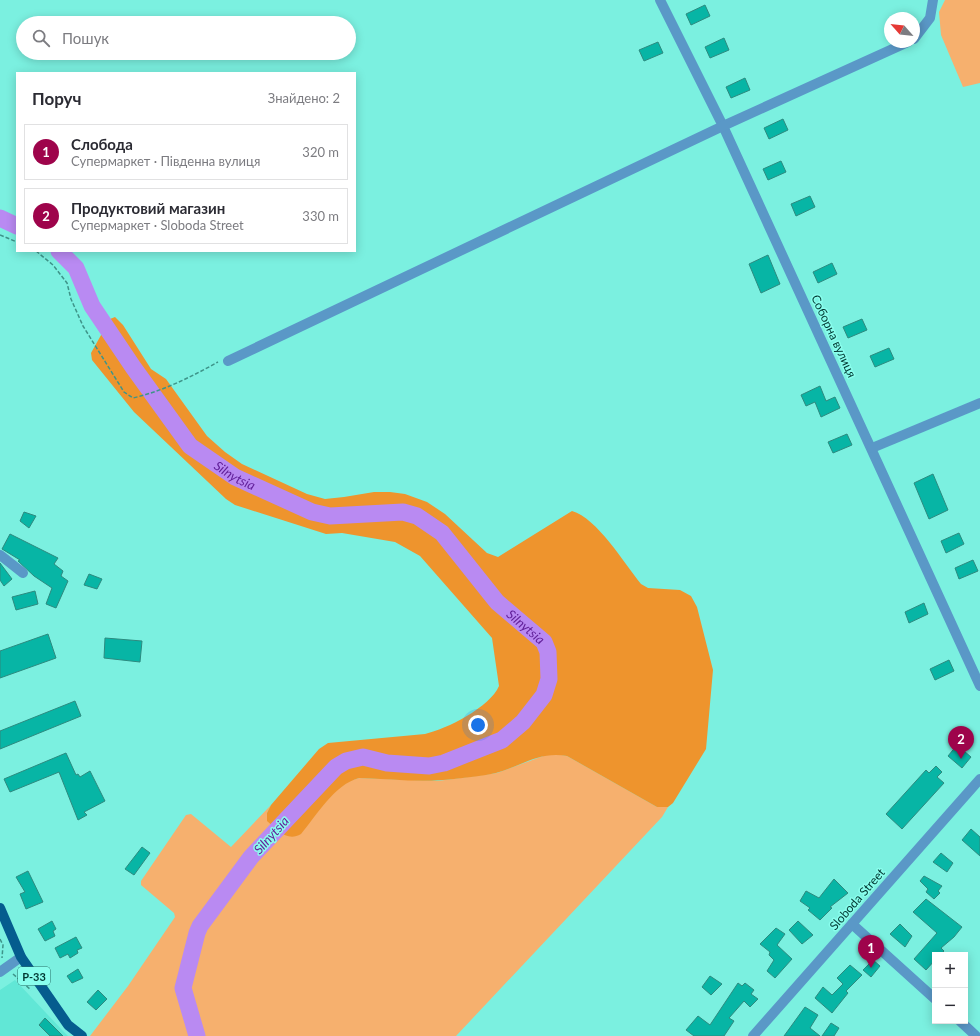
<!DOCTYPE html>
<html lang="uk">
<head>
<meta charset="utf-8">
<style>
	body { margin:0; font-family:Lato,sans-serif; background:#f2f2f3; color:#2b2b33 }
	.controls { position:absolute; right:12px; bottom:12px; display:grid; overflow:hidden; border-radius:0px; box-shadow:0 2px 10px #0003 }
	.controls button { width:36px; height:36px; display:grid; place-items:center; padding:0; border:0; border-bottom:1px solid #e1e1e2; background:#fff; color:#2b2b33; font:20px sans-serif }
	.compass { position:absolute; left:884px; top:12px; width:36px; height:36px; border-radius:50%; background:#fff; box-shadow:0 2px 10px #0003; rotate:297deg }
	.you { position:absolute; left:478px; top:725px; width:14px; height:14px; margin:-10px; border:3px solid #fff; border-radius:50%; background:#1a73e8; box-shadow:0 0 0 6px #1a73e833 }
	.badge { display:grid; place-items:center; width:26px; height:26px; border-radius:50%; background:#9e044b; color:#fff; font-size:13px; font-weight:700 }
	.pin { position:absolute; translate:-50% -33px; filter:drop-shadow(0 1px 2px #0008) }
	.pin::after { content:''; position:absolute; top:21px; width:14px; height:12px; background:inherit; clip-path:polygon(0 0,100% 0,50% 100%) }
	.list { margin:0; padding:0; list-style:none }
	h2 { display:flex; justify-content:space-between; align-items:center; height:52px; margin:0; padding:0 16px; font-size:17px }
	h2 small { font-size:13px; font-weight:400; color:#7c7c81 }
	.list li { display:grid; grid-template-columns:26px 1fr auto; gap:12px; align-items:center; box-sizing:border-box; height:56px; margin:0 8px 8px; padding:0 8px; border:1px solid #e1e1e2; border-radius:0px }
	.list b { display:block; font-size:15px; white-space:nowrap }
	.list p { margin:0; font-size:13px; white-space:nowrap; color:#7c7c81 }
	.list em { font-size:13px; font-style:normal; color:#7c7c81 }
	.icon { flex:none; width:22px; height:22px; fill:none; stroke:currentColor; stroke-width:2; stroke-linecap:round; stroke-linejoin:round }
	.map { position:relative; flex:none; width:980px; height:1036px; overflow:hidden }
	.search { position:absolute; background:#fff; box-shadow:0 2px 10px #0003; left:16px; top:16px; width:340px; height:44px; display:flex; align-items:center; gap:10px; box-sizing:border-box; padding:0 14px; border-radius:22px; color:#7c7c81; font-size:15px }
	.panel { position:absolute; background:#fff; box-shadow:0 2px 10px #0003; left:16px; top:72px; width:340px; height:180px; border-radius:0px }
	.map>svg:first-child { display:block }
	.built { fill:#61e7d6 }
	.green { fill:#f6b06e }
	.forest { fill:#ee942d }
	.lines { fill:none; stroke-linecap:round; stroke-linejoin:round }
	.river { stroke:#b98af2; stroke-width:17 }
	.building { fill:#07b5a5; stroke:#2d8a7f }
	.path { stroke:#3e9489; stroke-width:1.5; stroke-dasharray:4 2; stroke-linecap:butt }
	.minor { stroke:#5a98c7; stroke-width:10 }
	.major { stroke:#055c8e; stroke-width:10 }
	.labels { text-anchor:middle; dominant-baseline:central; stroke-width:3; stroke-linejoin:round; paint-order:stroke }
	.shield { fill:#89feed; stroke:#29736a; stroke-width:1 }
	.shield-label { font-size:11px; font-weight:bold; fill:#003832 }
	.street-label { font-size:12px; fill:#003832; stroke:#89feed }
	.water-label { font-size:13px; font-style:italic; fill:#63229b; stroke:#89feed }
</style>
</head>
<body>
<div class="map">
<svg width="980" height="1036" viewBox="0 0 980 1036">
	<rect width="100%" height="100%" fill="#7bf0e0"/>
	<polygon class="built" points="15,980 63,1031 68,1036 0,1036 0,990"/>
	<g class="green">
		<polygon points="945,0 980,0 980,83 963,87 941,35 939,12"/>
		<polygon points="556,754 567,756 657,807 668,807 662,817 456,1036 90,1036 128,986 175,917 174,913 141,885 141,881 186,815 191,814 231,847 271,805 267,813 339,788 349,781 359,778 437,781 453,779 497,773 546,755"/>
	</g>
	<path class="forest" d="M 115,317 L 123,325 L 151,369 L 166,379 L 207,436 L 225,452 L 242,464 L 307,494 L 325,499 L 344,497 L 374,492 L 390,492 L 405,494 L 427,502 L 445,514 L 487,553 L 498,557 L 572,511 C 597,518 624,563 641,584 L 648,588 L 680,590 L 691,596 L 697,607 L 713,670 L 706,749 L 673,803 L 668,807 L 657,807 L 567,756 C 539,751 522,766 496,773 C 483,776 468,777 454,779 C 423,783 391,779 359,778 C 335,784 316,816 301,834 C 287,842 278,830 267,821 L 267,813 L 271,805 L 319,749 L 328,743 L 425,734 C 447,729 490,707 499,686 L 492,638 L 420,556 L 395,542 L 342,533 L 326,534 L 235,505 L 226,499 L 134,412 L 92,360 L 91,353 L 110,319 Z"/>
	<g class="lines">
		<g class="river">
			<polyline points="0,218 17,226"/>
			<path id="s1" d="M 59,251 L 76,268 L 92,306 L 133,367 L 190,446 L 235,477 L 312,512 L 330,516 L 403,512 L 417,516 L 442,533 L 497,602 L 544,642 L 548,652 L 549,679 L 544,695 L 523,722 L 502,740 L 444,763 L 429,766 L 387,763 L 363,757 L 346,761 L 336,767 L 251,857 L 200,926 L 197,933 L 183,988 L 197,1036"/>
		</g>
	</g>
	<g class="building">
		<polygon points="705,5 710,16 691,25 686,14"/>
		<polygon points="724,38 729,50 710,58 705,47"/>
		<polygon points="658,42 663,53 644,61 639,50"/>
		<polygon points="745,78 750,90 731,98 726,87"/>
		<polygon points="783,119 788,130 769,139 764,128"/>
		<polygon points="781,161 786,172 768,180 763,169"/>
		<polygon points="810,196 815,207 796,216 791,204"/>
		<polygon points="768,255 780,284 761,293 749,264"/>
		<polygon points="832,263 837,274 818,283 813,272"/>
		<polygon points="862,319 867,330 848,338 843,327"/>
		<polygon points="889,348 894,359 875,367 870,356"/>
		<polygon points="820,386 826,401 835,397 840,408 821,417 815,402 806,406 801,395"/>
		<polygon points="847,434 852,445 833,453 828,442"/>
		<polygon points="933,474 948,510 929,519 914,483"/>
		<polygon points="24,512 36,516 29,528 20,521"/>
		<polygon points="959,533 964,544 946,553 941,541"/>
		<polygon points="10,534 58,558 54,564 63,571 61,576 68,581 56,608 46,604 52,588 34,576 18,561 20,560 2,549"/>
		<polygon points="973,560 978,571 959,579 955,568"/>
		<polygon points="0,563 12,579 4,586 0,580"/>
		<polygon points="89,574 102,579 97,589 84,585"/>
		<polygon points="35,591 38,604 16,610 12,597"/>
		<polygon points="924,603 928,614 909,623 905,612"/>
		<polygon points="48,634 56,658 0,678 0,651"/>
		<polygon points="105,638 142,641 140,662 104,658"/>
		<polygon points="949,660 954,671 935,680 930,669"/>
		<polygon points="75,701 81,716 0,749 0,731"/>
		<polygon points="957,745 971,757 962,768 948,756"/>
		<polygon points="66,753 76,775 78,774 80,777 90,771 105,801 84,812 87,815 78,820 59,772 10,792 4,779"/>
		<polygon points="936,766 942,772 937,777 944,783 902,829 886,814 926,770 929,773"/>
		<polygon points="971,829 980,837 980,856 962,840"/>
		<polygon points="142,847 150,853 134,875 125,869"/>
		<polygon points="941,853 953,863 947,872 933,862"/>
		<polygon points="28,871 43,902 26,909 20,894 25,892 16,877"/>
		<polygon points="924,876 942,886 938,891 940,893 934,899 926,892 928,889 920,881"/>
		<polygon points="834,879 848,893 830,907 832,908 820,920 808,910 810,908 800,901 806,891 819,898"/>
		<polygon points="926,899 962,927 954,937 941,948 944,951 940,955 935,955 935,960 926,970 914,959 937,933 913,912"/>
		<polygon points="52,921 56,929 53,931 55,936 45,941 38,929"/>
		<polygon points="798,921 813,935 802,944 789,930"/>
		<polygon points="900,924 912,936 905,947 890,934"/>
		<polygon points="776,928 785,934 777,945 792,959 775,978 767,971 774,960 769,955 770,952 760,944"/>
		<polygon points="76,937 82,948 77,950 78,953 70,958 68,954 60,958 55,948"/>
		<polygon points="873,960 880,966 871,977 863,970"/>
		<polygon points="850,965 862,975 846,991 848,993 832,1013 815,998 823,987 832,995 843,984 837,978"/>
		<polygon points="78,969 83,978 72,983 67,976"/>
		<polygon points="710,976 722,984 711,995 702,987"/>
		<polygon points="738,983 742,986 745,983 754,990 751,994 758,999 750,1007 744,1001 729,1018 734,1021 724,1036 694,1036 686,1030 698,1016 710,1025"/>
		<polygon points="98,990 107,999 96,1010 87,1002"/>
		<polygon points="805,1007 818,1015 810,1028 820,1036 784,1036"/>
		<polygon points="45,1018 63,1036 50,1036 39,1025"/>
		<polygon points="831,1023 839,1028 834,1036 822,1036"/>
	</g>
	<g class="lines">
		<g class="path">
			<polyline points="0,235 17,242"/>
			<path d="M 36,251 L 53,265 L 67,283 L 71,299 L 83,326 L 124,392 L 133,398 C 163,391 191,377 218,362"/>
			<polyline points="0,939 3,945 2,958"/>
			<polyline points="13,974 31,990"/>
		</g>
		<g class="minor">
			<polyline points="660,0 723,126 980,686"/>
			<polyline points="914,39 930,18 933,0"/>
			<polyline points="228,361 723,126 908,42"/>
			<polyline points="872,448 980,403"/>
			<polyline points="0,555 23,573"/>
			<polyline points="852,924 935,999"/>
			<polyline points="0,972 21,957"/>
			<polyline points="960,1021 976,1036"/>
			<polyline points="753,1036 980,779"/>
		</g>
		<polyline class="major" points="0,908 21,957 68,1025 82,1036"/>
	</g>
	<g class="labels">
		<rect class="shield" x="18" y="967" width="32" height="18" rx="3"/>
		<g class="shield-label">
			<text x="34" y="976">Р-33</text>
		</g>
		<g class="street-label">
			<text transform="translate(834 336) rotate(65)">Соборна вулиця</text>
			<text transform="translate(857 899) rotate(-49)">Sloboda Street</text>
		</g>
		<g class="water-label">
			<text stroke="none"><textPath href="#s1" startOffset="290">Silnytsia</textPath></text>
			<text stroke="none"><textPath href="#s1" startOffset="638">Silnytsia</textPath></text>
			<text transform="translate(271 835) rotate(-48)">Silnytsia</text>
		</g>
	</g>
</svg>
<div class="controls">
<button>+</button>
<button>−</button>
</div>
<svg class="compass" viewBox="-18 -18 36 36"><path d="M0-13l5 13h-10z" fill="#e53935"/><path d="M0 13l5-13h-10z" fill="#7c7c81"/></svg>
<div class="you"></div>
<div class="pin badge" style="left:871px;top:968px">1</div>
<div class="pin badge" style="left:961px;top:759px">2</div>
<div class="search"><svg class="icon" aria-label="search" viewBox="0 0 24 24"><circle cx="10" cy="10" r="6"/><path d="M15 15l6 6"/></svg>Пошук</div>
<section class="panel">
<h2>Поруч<small>Знайдено: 2</small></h2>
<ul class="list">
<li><span class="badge">1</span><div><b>Слобода</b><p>Супермаркет · Південна вулиця</p></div><em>320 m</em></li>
<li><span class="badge">2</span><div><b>Продуктовий магазин</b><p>Супермаркет · Sloboda Street</p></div><em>330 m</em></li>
</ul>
</section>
</div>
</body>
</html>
